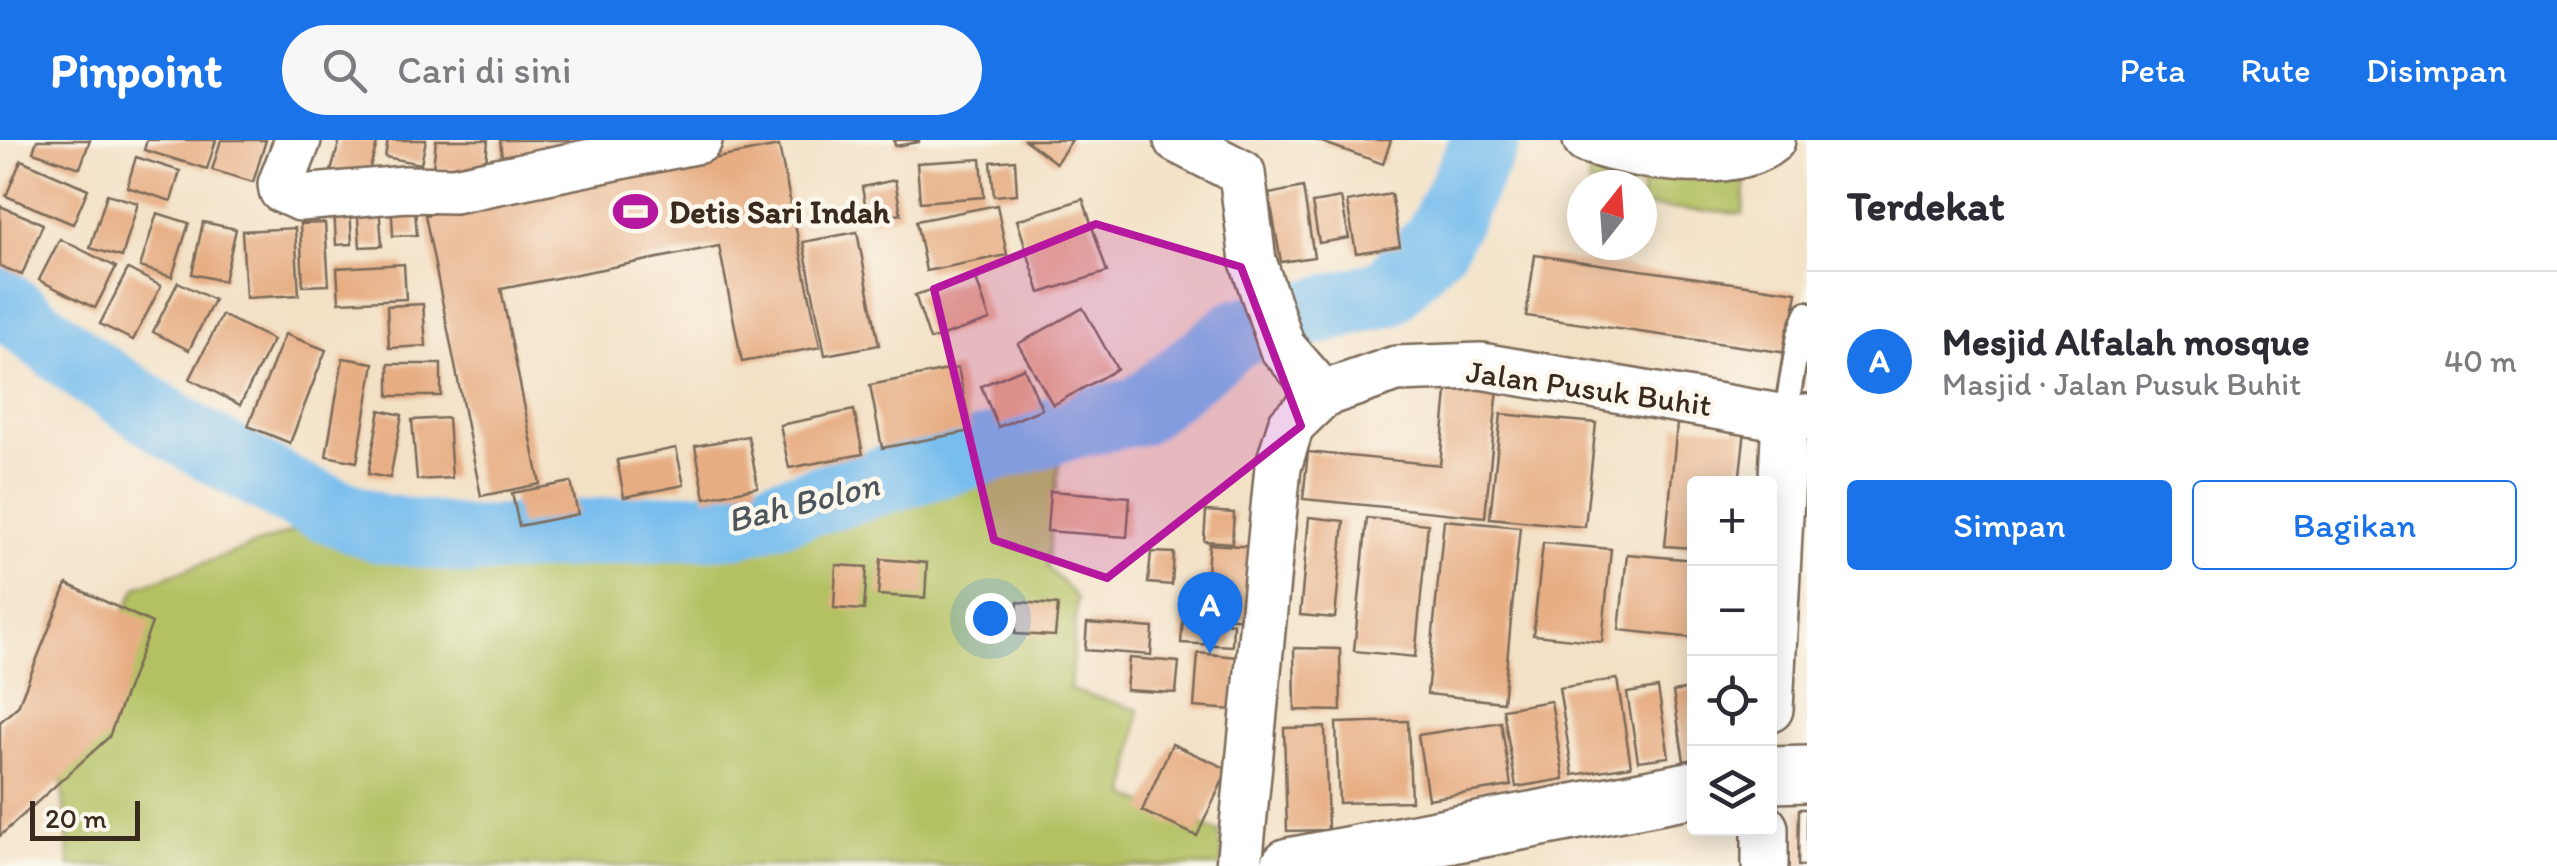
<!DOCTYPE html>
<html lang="id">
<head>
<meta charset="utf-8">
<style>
	body { margin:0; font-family:Itim,sans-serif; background:#f7f7f7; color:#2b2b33 }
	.controls { position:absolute; right:30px; bottom:30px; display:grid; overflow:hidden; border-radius:10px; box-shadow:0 5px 25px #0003 }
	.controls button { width:90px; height:90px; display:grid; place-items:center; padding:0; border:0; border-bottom:2px solid #e1e1e2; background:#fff; color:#2b2b33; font:50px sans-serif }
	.compass { position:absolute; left:1567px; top:30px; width:90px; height:90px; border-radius:50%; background:#fff; box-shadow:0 5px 25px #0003; rotate:17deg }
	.scale { position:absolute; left:30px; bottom:25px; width:110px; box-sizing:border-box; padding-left:10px; border:5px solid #3b2a1e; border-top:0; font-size:28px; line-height:35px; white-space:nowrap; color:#3b2a1e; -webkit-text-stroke:8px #fbf7ec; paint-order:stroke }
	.you { position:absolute; left:990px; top:478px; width:35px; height:35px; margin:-25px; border:8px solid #fff; border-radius:50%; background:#1a73e8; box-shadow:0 0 0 15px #1a73e833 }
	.badge { display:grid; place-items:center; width:65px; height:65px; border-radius:50%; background:#1a73e8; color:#fff; font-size:32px; font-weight:700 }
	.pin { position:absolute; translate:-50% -82px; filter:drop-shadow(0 2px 5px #0008) }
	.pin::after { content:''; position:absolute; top:52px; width:35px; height:30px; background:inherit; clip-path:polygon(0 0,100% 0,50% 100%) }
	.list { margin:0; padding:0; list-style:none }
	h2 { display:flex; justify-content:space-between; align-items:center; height:130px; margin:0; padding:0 40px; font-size:42px }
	h2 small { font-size:32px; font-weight:400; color:#7c7c81 }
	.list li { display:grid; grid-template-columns:65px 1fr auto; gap:30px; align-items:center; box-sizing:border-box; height:180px; padding:0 40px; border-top:2px solid #e1e1e2 }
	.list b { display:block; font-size:38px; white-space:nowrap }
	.list p { margin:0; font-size:32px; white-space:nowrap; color:#7c7c81 }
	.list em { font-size:32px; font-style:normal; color:#7c7c81 }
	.actions { display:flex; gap:20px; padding:30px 40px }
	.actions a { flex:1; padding:22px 0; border:2px solid #1a73e8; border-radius:10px; text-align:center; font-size:35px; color:#1a73e8 }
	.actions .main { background:#1a73e8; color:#fff }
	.icon { flex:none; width:55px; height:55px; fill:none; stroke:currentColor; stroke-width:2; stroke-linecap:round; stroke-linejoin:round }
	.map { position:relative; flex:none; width:1807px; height:726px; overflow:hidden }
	header { display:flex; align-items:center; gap:60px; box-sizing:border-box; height:140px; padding:0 50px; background:#1a73e8; color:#fff }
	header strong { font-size:48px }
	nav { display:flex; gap:55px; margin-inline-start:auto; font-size:35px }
	.search { width:700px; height:90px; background:#f7f7f7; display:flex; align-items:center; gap:25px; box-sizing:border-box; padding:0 35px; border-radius:55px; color:#7c7c81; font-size:38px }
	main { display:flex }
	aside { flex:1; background:#fff }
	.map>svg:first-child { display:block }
	.green { fill:#b4c163; stroke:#787640; stroke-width:2.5 }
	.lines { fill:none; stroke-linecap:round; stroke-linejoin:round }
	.river { stroke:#77bdee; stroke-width:68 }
	.building { fill:#e7ae84 }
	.service-casing { stroke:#7b6a59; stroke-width:28 }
	.minor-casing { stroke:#7b6a59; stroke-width:50 }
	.tertiary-casing { stroke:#7b6a59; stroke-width:60 }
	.service { stroke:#fff; stroke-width:22 }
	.minor { stroke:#fff; stroke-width:45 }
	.tertiary { stroke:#fff; stroke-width:55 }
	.marked { fill:#b5179e; fill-opacity:0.2; stroke:#b5179e; stroke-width:8; stroke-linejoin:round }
	.labels { text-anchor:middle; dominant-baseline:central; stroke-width:9; stroke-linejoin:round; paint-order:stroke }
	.poi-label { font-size:32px; font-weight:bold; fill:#3b2a1e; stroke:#fbf7ec; text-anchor:start }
	.street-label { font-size:32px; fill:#3b2a1e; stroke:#fbf7ec }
	.water-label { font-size:35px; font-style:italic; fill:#4d565c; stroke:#fbf7ec }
</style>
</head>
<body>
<header>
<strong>Pinpoint</strong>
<div class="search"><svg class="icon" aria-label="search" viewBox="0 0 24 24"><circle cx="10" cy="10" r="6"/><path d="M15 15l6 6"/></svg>Cari di sini</div>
<nav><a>Peta</a><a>Rute</a><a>Disimpan</a></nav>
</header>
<main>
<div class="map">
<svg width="1807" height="726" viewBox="0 0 1807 726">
	<rect width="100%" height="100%" fill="#fbf7ec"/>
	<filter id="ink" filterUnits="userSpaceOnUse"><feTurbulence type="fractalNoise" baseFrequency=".01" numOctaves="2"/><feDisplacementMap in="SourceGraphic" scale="20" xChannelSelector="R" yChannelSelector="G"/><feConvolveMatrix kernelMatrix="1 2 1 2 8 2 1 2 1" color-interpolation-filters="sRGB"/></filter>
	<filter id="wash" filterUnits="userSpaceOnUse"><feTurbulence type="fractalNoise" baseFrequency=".0048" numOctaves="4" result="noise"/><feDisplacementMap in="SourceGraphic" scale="40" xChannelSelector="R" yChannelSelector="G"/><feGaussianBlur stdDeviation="2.25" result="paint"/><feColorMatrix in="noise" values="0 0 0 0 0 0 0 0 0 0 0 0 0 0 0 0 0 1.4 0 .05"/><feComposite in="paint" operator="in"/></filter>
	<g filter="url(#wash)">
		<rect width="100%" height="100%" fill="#f3e1c6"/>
		<g class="green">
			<polygon points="1594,0 1749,0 1743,74 1642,67 1642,45 1588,45"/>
			<polygon points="1060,314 1047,427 1077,458 1070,550 1139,570 1127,656 1219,692 1223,726 70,726 58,603 137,447 310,385 483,420 720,402"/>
		</g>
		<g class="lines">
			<polyline class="river" points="0,161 91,232 184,293 299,357 378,388 472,401 738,383 1076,284 1139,271 1237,193 1386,153 1437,99 1486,0"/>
		</g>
		<g id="blocks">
			<g class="building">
				<polygon points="37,0 90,0 80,28 33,12"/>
				<polygon points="147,0 216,0 207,29 144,10"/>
				<polygon points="221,0 266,0 253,42 212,30"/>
				<polygon points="340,0 378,0 366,41 331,31"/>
				<polygon points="388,0 426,0 421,24 385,17"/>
				<polygon points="436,0 488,0 485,33 433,28"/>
				<polygon points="500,0 569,0 570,11 502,18"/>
				<polygon points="894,0 919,0 919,2 895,6"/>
				<polygon points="1025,0 1072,0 1056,23"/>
				<polygon points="1316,0 1391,0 1383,24"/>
				<polygon points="779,6 820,207 742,222 719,106 501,149 540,344 481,356 425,75"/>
				<polygon points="136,17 180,31 171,61 127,47"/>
				<polygon points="981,19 984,57 920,62 917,23"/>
				<polygon points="21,20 88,49 73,84 6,56"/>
				<polygon points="1015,20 1017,54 994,56 991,22"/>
				<polygon points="895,40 901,74 868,81 862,47"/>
				<polygon points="1303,47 1314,117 1281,122 1269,54"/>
				<polygon points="107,54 138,63 122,117 90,108"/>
				<polygon points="1391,54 1400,106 1356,113 1347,62"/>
				<polygon points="414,57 417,95 393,96 391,59"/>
				<polygon points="1341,58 1349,98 1319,103 1312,63"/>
				<polygon points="1083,59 1107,132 1040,153 1017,80"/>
				<polygon points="379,63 382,106 360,107 357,64"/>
				<polygon points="997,65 1007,115 926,131 916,81"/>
				<polygon points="0,66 43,84 22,135 0,126"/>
				<polygon points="350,66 352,104 336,105 334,67"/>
				<polygon points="157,73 189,83 172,137 140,127"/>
				<polygon points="203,82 236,89 224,141 192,134"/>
				<polygon points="325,83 329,145 303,146 300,84"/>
				<polygon points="295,88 299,155 246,158 242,91"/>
				<polygon points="857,92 879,205 825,215 803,102"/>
				<polygon points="60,99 116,127 95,168 39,140"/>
				<polygon points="1535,115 1797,152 1788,213 1526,176"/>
				<polygon points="404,124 406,159 339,162 337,128"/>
				<polygon points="128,129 161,146 133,200 100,184"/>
				<polygon points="975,136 990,180 930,200 915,155"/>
				<polygon points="178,142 214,160 189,210 153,192"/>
				<polygon points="423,164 426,206 389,208 387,166"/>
				<polygon points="1083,168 1117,229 1053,265 1018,204"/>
				<polygon points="222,175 273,200 240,265 190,239"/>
				<polygon points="285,194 326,210 290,303 248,286"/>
				<polygon points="343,218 374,223 357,322 326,316"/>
				<rect x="389" y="224" width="52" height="32"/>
				<polygon points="958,228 971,291 882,308 870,245"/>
				<polygon points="1024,228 1042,269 998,287 981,246"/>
				<polygon points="1448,242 1498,248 1485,377 1303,359 1308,312 1440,325"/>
				<polygon points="380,270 402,275 390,338 368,334"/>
				<polygon points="854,270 863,314 789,328 780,285"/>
				<polygon points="1501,274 1596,283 1585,387 1490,378"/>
				<polygon points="448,278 452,338 417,340 412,280"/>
				<polygon points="1677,284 1745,290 1739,343 1694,343 1694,408 1665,406"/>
				<polygon points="748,296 758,347 705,358 695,306"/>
				<polygon points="676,308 684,345 624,357 617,320"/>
				<polygon points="571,342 578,374 519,386 512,353"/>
				<polygon points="1050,351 1130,357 1127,397 1047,391"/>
				<polygon points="1206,371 1234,373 1232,403 1204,401"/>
				<polygon points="1309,377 1344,381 1335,478 1300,475"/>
				<polygon points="1367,378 1428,384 1415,517 1354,511"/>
				<polygon points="1444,380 1520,387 1503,562 1427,554"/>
				<polygon points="1543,403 1611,409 1602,502 1533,495"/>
				<polygon points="1209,404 1255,407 1249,479 1204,476"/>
				<polygon points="1151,412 1174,413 1172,445 1148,443"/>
				<polygon points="1627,414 1694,420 1694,498 1619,490"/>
				<polygon points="881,419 927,423 925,458 878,455"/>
				<polygon points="836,425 867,427 864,470 834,468"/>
				<polygon points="67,444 152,483 109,597 0,696 0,582 18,566"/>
				<polygon points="1018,462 1058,465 1055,496 1015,494"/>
				<polygon points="1183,479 1233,483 1232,506 1181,503"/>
				<polygon points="1087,483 1153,488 1151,515 1085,510"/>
				<polygon points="1294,508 1340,509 1341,571 1295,570"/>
				<polygon points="1198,513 1238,517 1234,570 1194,567"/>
				<polygon points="1129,518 1179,522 1176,553 1126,550"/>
				<polygon points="1617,539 1631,626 1573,635 1559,548"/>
				<polygon points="1658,548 1669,617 1638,621 1627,553"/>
				<polygon points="1694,548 1694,619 1684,621 1673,552"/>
				<polygon points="1551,561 1564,639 1516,647 1503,569"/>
				<polygon points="1408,581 1411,661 1339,663 1336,583"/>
				<polygon points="1501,582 1511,646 1428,659 1418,595"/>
				<polygon points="1325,587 1328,690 1287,691 1284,588"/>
				<polygon points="1172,604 1228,629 1197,696 1142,671"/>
				<polygon points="1799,669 1807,669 1807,726 1798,726"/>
			</g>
		</g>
	</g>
	<g filter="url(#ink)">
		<use href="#blocks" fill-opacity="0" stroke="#7b6a59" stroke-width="2.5"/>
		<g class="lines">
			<defs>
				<polyline id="service" points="1785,278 1799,195 1807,173"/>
				<g id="minor">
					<polyline points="298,0 281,44 282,50 300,58 406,49 454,50 699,0"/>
					<polyline points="1177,0 1242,33 1253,121 1282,207 1323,254"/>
					<path d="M 1586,0 C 1633,16 1731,34 1772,0"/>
					<polyline points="1770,569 1785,278"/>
					<polyline points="1239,726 1278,327 1291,285 1323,254 1396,229 1481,226 1785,278 1807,277"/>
					<polyline points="1765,726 1765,688"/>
				</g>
				<g id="tertiary">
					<polyline points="1770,635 1807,634"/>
					<polyline points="1289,726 1694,649"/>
				</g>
			</defs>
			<use href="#service" class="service-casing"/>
			<use href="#minor" class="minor-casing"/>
			<use href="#tertiary" class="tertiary-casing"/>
			<use href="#service" class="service"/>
			<use href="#minor" class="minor"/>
			<use href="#tertiary" class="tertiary"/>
		</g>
	</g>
	<path class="marked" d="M 1096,84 L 1241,127 L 1301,286 L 1107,438 L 994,400 L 934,149 Z"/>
	<defs>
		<symbol id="stadium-bare" viewBox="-9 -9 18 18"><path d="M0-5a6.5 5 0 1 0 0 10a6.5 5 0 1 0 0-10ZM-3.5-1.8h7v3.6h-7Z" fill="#b5179e" stroke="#fbf7ec" stroke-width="2.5" paint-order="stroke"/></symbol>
	</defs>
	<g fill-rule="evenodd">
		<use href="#stadium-bare" x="604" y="40" width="63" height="63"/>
	</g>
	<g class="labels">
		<g class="poi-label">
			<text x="669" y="72">Detis Sari Indah</text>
		</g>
		<g class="street-label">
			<text transform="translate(1589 248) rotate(8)">Jalan Pusuk Buhit</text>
		</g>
		<g class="water-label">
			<text transform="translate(803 362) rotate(-14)">Bah Bolon</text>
		</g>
	</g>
</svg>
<div class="controls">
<button>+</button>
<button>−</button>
<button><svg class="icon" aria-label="locate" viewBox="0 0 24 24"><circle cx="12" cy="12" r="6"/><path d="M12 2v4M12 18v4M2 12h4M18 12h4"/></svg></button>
<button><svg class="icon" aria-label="layers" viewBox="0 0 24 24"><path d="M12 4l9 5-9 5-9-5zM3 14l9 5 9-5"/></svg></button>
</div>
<svg class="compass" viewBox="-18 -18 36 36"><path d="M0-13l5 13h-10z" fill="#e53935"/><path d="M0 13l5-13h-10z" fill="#7c7c81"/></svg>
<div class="scale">20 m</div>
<div class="you"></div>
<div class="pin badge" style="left:1210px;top:514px">A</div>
</div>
<aside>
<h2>Terdekat<small></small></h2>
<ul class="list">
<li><span class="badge">A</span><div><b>Mesjid Alfalah mosque</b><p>Masjid · Jalan Pusuk Buhit</p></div><em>40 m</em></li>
</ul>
<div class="actions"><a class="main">Simpan</a><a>Bagikan</a></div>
</aside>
</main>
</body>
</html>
